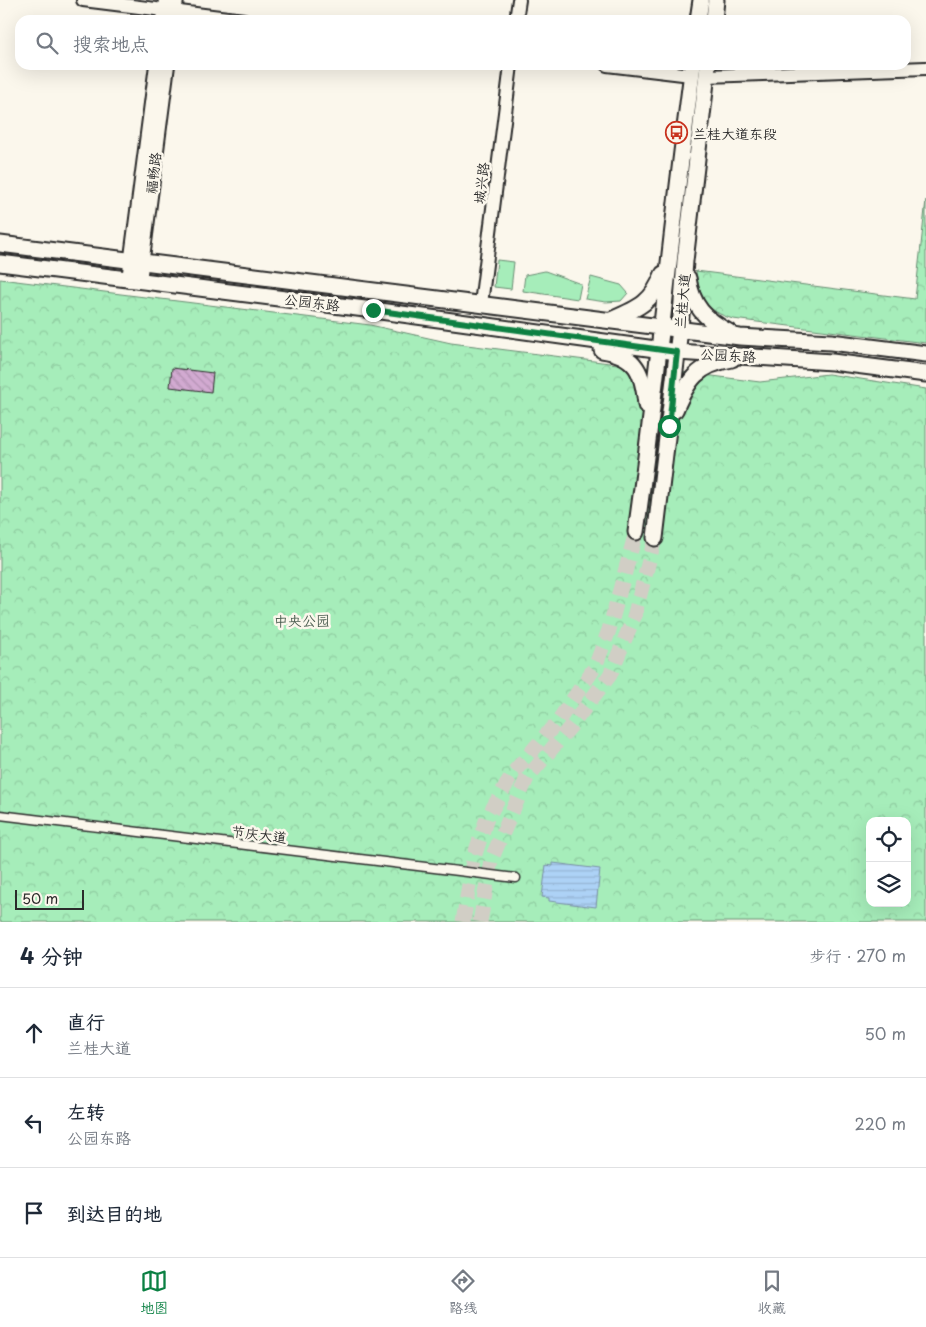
<!DOCTYPE html>
<html lang="zh">
<head>
<meta charset="utf-8">
<style>
	body { margin:0; font-family:"Playpen Sans","LXGW WenKai TC",sans-serif; background:#f2f2f3; color:#1f2937 }
	.controls { position:absolute; right:15px; bottom:15px; display:grid; overflow:hidden; border-radius:10px; box-shadow:0 5px 20px #0002 }
	.controls button { width:45px; height:45px; display:grid; place-items:center; padding:0; border:0; border-bottom:1px solid #e0e1e3; background:#fff; color:#1f2937; font:25px sans-serif }
	.scale { position:absolute; left:15px; bottom:12px; width:69px; box-sizing:border-box; padding-left:5px; border:2px solid #2b2b2b; border-top:0; font-size:14px; line-height:18px; white-space:nowrap; color:#2b2b2b; -webkit-text-stroke:4px #fbf7ec; paint-order:stroke }
	.stop { position:absolute; width:15px; height:15px; margin:-11px; border:4px solid #0b8043; border-radius:50%; background:#fff }
	.stop.end { background:#0b8043; border-color:#fff; box-shadow:0 1px 5px #0008 }
	.list { margin:0; padding:0; list-style:none }
	h2 { display:flex; justify-content:space-between; align-items:center; height:65px; margin:0; padding:0 20px; font-size:21px }
	h2 small { font-size:16px; font-weight:400; color:#747a83 }
	.list li { display:grid; grid-template-columns:32px 1fr auto; gap:15px; align-items:center; box-sizing:border-box; height:90px; padding:0 20px; border-top:1px solid #e0e1e3 }
	.list b { display:block; font-size:19px; white-space:nowrap }
	.list p { margin:0; font-size:16px; white-space:nowrap; color:#747a83 }
	.list em { font-size:16px; font-style:normal; color:#747a83 }
	.icon { flex:none; width:28px; height:28px; fill:none; stroke:currentColor; stroke-width:2; stroke-linecap:round; stroke-linejoin:round }
	.map { position:relative; flex:none; width:926px; height:922px; overflow:hidden }
	.search { position:absolute; background:#fff; box-shadow:0 5px 20px #0002; left:15px; right:15px; top:15px; height:55px; display:flex; align-items:center; gap:12px; box-sizing:border-box; padding:0 18px; border-radius:15px; color:#747a83; font-size:19px }
	.sheet { height:335px; background:#fff }
	nav { display:flex; justify-content:space-around; align-items:center; box-sizing:border-box; height:70px; border-top:1px solid #e0e1e3; background:#fff; font-size:14px; color:#747a83 }
	nav a { display:grid; justify-items:center; gap:2px }
	nav .on { color:#0b8043 }
	.map>svg:first-child { display:block }
	.green { fill:#a6edba; stroke:#688c72 }
	.park { fill:url(#park-crowns); stroke:#688c72; fill-rule:evenodd }
	.water { fill:url(#water-rules); stroke:#798fa5 }
	.building { fill:url(#building-back-hatch); stroke:#2b2b2b }
	.lines { fill:none; stroke-linecap:round; stroke-linejoin:round }
	.primary-tunnel { stroke:#d1cec5; stroke-width:15; stroke-dasharray:15 8; stroke-linecap:butt }
	.pedestrian-casing { stroke:#2b2b2b; stroke-width:11 }
	.tertiary-casing { stroke:#2b2b2b; stroke-width:16 }
	.secondary-casing { stroke:#2b2b2b; stroke-width:18 }
	.primary-casing { stroke:#2b2b2b; stroke-width:19 }
	.pedestrian { stroke:#fbf7ec; stroke-width:8 }
	.tertiary { stroke:#fbf7ec; stroke-width:12 }
	.secondary { stroke:#fbf7ec; stroke-width:14 }
	.primary { stroke:#fbf7ec; stroke-width:15 }
	.route { stroke:#0b8043; stroke-width:6 }
	.labels { text-anchor:middle; dominant-baseline:central; stroke-width:5; stroke-linejoin:round; paint-order:stroke }
	.poi-label { font-size:14px; fill:#2b2b2b; stroke:#fbf7ec; text-anchor:start }
	.street-label { font-size:14px; fill:#2b2b2b; stroke:#fbf7ec }
	.park-label { font-size:14px; fill:#4a5c4f; stroke:#fbf7ec }
</style>
</head>
<body>
<div class="map">
<svg width="926" height="922" viewBox="0 0 926 922">
	<defs>
		<pattern id="park-crowns" width="20" height="18" patternUnits="userSpaceOnUse" patternTransform="scale(1.25)"><rect width="20" height="18" fill="#a6edba"/><path d="M2 6a3 3 0 1 1 6 0M12 15a3 3 0 1 1 6 0" fill="none" stroke="#8fcba0"/></pattern>
		<pattern id="water-rules" width="6" height="5" patternUnits="userSpaceOnUse" patternTransform="scale(1.25)"><rect width="6" height="5" fill="#add2f6"/><path d="M0 2.5h6" fill="none" stroke="#95b4d3"/></pattern>
		<pattern id="building-back-hatch" width="6" height="6" patternUnits="userSpaceOnUse" patternTransform="scale(1.25)"><rect width="6" height="6" fill="#d2aad1"/><path d="M-1 5l2 2M0 0l6 6M5-1l2 2" fill="none" stroke="#b492b4"/></pattern>
	</defs>
	<rect width="100%" height="100%" fill="#fbf7ec"/>
	<filter id="ink" filterUnits="userSpaceOnUse"><feTurbulence type="fractalNoise" baseFrequency=".02" numOctaves="2"/><feDisplacementMap in="SourceGraphic" scale="10" xChannelSelector="R" yChannelSelector="G"/><feConvolveMatrix kernelMatrix="1 2 1 2 8 2 1 2 1" color-interpolation-filters="sRGB"/></filter>
	<g filter="url(#ink)">
		<g class="green">
			<polygon points="497,260 514,262 511,289 494,287"/>
			<polygon points="545,271 581,284 578,299 523,291 525,275"/>
			<polygon points="591,277 621,285 628,293 621,301 606,302 585,299"/>
		</g>
		<g class="park">
			<path d="M 926,200 L 926,343 L 733,319 C 706,311 699,298 696,271 L 915,299 Z"/>
			<path d="M 0,279 L 370,325 L 451,343 L 760,382 L 828,374 L 926,389 L 926,922 L 0,922 ZM 870,821 L 907,821 L 907,903 L 870,903 Z"/>
		</g>
		<polygon class="water" points="553,863 600,869 596,907 549,901 549,898 542,897 546,865 553,866"/>
		<polygon class="building" points="172,368 213,373 211,392 170,387"/>
		<g class="lines">
			<g class="primary-tunnel">
				<polyline points="463,922 473,860 487,818 513,773 558,721 595,667 609,630 636,532"/>
				<polyline points="480,922 491,860 527,778 571,726 610,675 634,617 655,538"/>
			</g>
			<defs>
				<polyline id="pedestrian" points="0,815 516,878"/>
				<g id="tertiary">
					<polyline points="83,0 244,20"/>
					<polyline points="516,20 519,0"/>
					<polyline points="607,65 691,75"/>
					<polyline points="706,76 926,68"/>
					<polyline points="481,304 511,65"/>
				</g>
				<g id="secondary">
					<polyline points="163,20 166,0"/>
					<polyline points="173,20 176,0"/>
					<polyline points="129,280 157,65"/>
					<polyline points="139,281 167,65"/>
				</g>
				<g id="primary">
					<polyline points="698,20 701,0"/>
					<polyline points="714,20 716,0"/>
					<polyline points="0,244 740,337 831,342 926,354"/>
					<polyline points="0,263 373,310 677,352 832,362 926,374"/>
					<path d="M 688,278 C 692,306 705,319 729,332"/>
					<path d="M 611,320 C 639,308 652,303 663,274"/>
					<path d="M 602,350 C 637,355 643,373 646,405"/>
					<path d="M 675,410 C 688,380 697,365 732,359"/>
					<path d="M 636,532 C 658,377 672,221 693,65"/>
					<polyline points="655,538 680,329 685,261 708,65"/>
				</g>
			</defs>
			<use href="#pedestrian" class="pedestrian-casing"/>
			<use href="#tertiary" class="tertiary-casing"/>
			<use href="#secondary" class="secondary-casing"/>
			<use href="#primary" class="primary-casing"/>
			<use href="#pedestrian" class="pedestrian"/>
			<use href="#tertiary" class="tertiary"/>
			<use href="#secondary" class="secondary"/>
			<use href="#primary" class="primary"/>
		</g>
	</g>
	<g class="lines" filter="url(#ink)">
		<polyline class="route" points="373,310 677,352 669,426"/>
	</g>
	<defs>
		<symbol id="bus-ring" viewBox="-11 -11 22 22"><circle r="9.5" fill="#fbf7ec" stroke="#c8321e" stroke-width="1.5"/><path d="M-5-6H5V4H4V6H2V4H-2V6H-4V4H-5ZM-3.5-4V0h7V-4ZM-3.5 1.2v1.5H-2V1.2ZM2 1.2v1.5H3.5V1.2Z" fill="#c8321e"/></symbol>
	</defs>
	<g fill-rule="evenodd">
		<use href="#bus-ring" x="664" y="120" width="25" height="25"/>
	</g>
	<g class="labels">
		<g class="poi-label">
			<text x="693" y="133">兰桂大道东段</text>
		</g>
		<g class="street-label">
			<text transform="translate(153 173) rotate(-83)">福畅路</text>
			<text transform="translate(481 183) rotate(-83)">城兴路</text>
			<text transform="translate(682 301) rotate(-85)">兰桂大道</text>
			<text transform="translate(312 302) rotate(7)">公园东路</text>
			<text transform="translate(728 355) rotate(3)">公园东路</text>
			<text transform="translate(259 834) rotate(7)">节庆大道</text>
		</g>
		<g class="park-label">
			<text x="302" y="620">中央公园</text>
		</g>
	</g>
</svg>
<div class="controls">
<button><svg class="icon" aria-label="locate" viewBox="0 0 24 24"><circle cx="12" cy="12" r="6"/><path d="M12 2v4M12 18v4M2 12h4M18 12h4"/></svg></button>
<button><svg class="icon" aria-label="layers" viewBox="0 0 24 24"><path d="M12 4l9 5-9 5-9-5zM3 14l9 5 9-5"/></svg></button>
</div>
<div class="scale">50 m</div>
<div class="stop" style="left:669px;top:426px"></div>
<div class="stop end" style="left:373px;top:310px"></div>
<div class="search"><svg class="icon" aria-label="search" viewBox="0 0 24 24"><circle cx="10" cy="10" r="6"/><path d="M15 15l6 6"/></svg>搜索地点</div>
</div>
<section class="sheet">
<h2>4 分钟<small>步行 · 270 m</small></h2>
<ul class="list">
<li><svg class="icon" aria-label="ahead" viewBox="0 0 24 24"><path d="M12 20V5M6 11l6-6 6 6"/></svg><div><b>直行</b><p>兰桂大道</p></div><em>50 m</em></li>
<li><svg class="icon" aria-label="left" viewBox="0 0 24 24"><path d="M17 20v-9H6M10 6l-5 5 5 5"/></svg><div><b>左转</b><p>公园东路</p></div><em>220 m</em></li>
<li><svg class="icon" aria-label="arrive" viewBox="0 0 24 24"><path d="M6 21V4h12l-3 4 3 4H6"/></svg><div><b>到达目的地</b></div></li>
</ul>
</section>
<nav>
<a class="on"><svg class="icon" aria-label="map" viewBox="0 0 24 24"><path d="M3 6l6-2 6 2 6-2v14l-6 2-6-2-6 2zM9 4v14M15 6v14"/></svg>地图</a>
<a><svg class="icon" aria-label="directions" viewBox="0 0 24 24"><path d="M12 3l9 9-9 9-9-9zM9 14v-3h6M13 9l2 2-2 2"/></svg>路线</a>
<a><svg class="icon" aria-label="saved" viewBox="0 0 24 24"><path d="M7 4h10v16l-5-4-5 4z"/></svg>收藏</a>
</nav>
</body>
</html>
